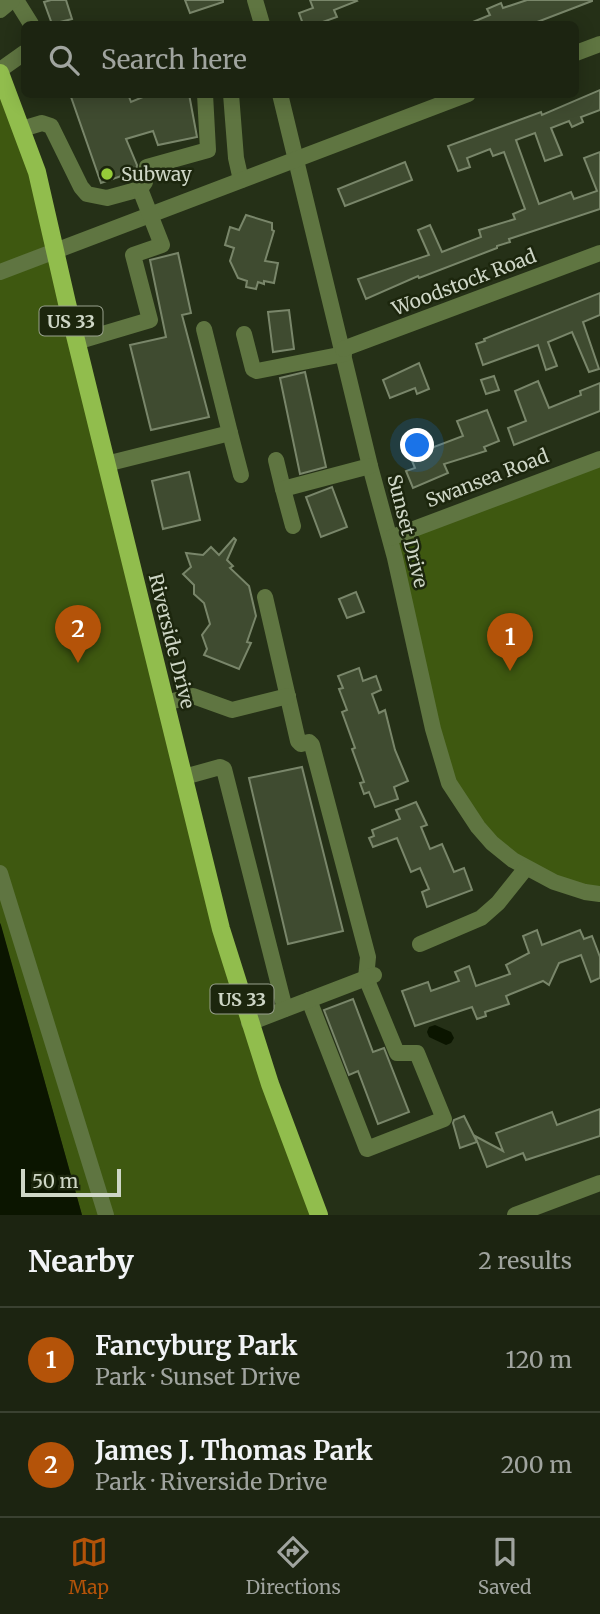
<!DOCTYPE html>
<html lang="en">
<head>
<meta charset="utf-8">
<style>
	body { margin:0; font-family:Merriweather,serif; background:#29301f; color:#f1f3f6 }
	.scale { position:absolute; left:21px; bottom:18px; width:100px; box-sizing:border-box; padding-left:7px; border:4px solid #ced6c6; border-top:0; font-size:19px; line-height:24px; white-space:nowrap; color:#ced6c6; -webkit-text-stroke:5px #1c260d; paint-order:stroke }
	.you { position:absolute; left:418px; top:446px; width:24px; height:24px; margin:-18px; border:5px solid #fff; border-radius:50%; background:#1a73e8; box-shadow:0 0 0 10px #1a73e833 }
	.badge { display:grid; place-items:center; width:46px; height:46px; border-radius:50%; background:#b45309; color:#fff; font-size:23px; font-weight:700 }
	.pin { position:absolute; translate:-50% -58px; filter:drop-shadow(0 2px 4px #0008) }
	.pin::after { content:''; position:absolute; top:37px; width:24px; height:21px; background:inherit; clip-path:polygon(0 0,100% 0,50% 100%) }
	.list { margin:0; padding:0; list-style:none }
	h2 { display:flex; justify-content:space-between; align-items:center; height:91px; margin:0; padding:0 28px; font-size:30px }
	h2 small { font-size:23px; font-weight:400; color:#a0a49f }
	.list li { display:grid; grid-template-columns:46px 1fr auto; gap:21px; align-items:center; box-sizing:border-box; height:105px; padding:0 28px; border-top:2px solid #3a4131 }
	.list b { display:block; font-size:26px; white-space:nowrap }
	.list p { margin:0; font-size:23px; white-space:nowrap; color:#a0a49f }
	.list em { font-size:23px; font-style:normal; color:#a0a49f }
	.icon { flex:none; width:38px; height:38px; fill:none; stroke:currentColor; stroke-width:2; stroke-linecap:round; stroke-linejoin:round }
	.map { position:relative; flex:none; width:600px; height:1215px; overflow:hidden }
	.search { position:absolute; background:#1c2411; box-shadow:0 4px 18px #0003; left:21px; right:21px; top:21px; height:77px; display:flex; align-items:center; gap:18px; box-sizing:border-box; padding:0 24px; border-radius:10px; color:#a0a49f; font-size:26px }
	.sheet { height:301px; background:#1c2411 }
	nav { display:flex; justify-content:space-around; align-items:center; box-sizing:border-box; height:98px; border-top:2px solid #3a4131; background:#1c2411; font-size:19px; color:#a0a49f }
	nav a { display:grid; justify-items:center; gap:4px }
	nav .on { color:#b45309 }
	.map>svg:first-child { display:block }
	.green { fill:#3e5810 }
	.water { fill:#0b1500 }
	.building { fill:#3f4b30; stroke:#79866a; stroke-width:2 }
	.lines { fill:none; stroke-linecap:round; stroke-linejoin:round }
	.minor { stroke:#5f7541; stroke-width:16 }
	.major { stroke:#91bd4d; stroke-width:18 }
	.poi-dot { fill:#96cc39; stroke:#1c260d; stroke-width:2.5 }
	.labels { text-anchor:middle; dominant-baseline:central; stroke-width:5; stroke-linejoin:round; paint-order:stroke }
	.shield { fill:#1c260d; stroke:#99a18e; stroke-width:2 }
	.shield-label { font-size:18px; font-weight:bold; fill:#ced6c6 }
	.poi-label { font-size:19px; fill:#ced6c6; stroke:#1c260d; text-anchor:start }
	.street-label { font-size:19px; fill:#ced6c6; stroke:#1c260d }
</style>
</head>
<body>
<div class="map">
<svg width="600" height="1215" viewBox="0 0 600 1215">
	<rect width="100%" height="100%" fill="#253017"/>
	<g class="green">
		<polygon points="0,73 21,125 197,831 319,1215 82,1215 0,923"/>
		<polygon points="600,459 600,894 513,860 449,783 390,538"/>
	</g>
	<g class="water">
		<polygon points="0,923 1,925 82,1215 0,1215"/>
		<polygon points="435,1025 451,1032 454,1038 451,1043 446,1045 429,1037 427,1032 429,1027"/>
	</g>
	<g class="building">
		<polygon points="51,0 66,0 72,19 52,24 44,2"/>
		<polygon points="185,0 223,0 223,2 190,13"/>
		<polygon points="310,0 356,0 357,1 334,10 337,17 317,24 303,24 299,13 313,8"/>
		<polygon points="527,0 592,0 592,1 532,24 468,24 490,15 487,9 501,3 503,8"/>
		<polygon points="600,90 600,110 581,117 583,122 572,127 569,121 551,128 562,155 545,161 535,133 516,140 539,204 571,192 574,199 597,191 584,158 600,152 600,209 509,239 510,242 497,246 497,248 419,278 418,276 366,299 358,279 429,255 418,230 430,225 442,252 481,237 479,230 515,219 513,214 525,209 504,152 493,156 490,149 467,158 470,167 458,171 448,146 541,112 542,115"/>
		<polygon points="70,94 128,94 131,102 150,94 189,94 197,137 158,145 153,131 126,139 137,165 136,171 101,183"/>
		<polygon points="405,162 412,180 345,206 338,189"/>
		<polygon points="246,215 272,223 272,230 274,231 265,261 278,263 274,283 264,281 264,284 258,282 256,289 246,287 247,281 238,278 230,261 234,248 225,245 230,227 239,230"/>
		<polygon points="178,253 191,313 182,315 209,417 151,430 130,345 166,337 150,260"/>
		<polygon points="600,293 600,315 583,322 599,369 589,372 572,332 548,342 557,366 546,370 538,345 483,365 476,344 485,341 484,339"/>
		<polygon points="289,310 294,349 273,352 268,312"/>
		<polygon points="419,363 429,389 417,394 415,388 390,398 383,380"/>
		<polygon points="305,372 326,467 300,474 280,378"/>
		<polygon points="494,376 499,390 486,394 481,380"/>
		<polygon points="538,381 549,408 581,395 580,391 600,383 600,411 514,445 508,428 526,421 515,391"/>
		<polygon points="487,410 499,441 484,447 486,451 444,464 448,473 413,488 406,471 415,468 410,456 463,436 457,421"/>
		<polygon points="189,472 200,520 163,529 152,481"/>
		<polygon points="332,487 347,527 321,537 306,497"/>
		<polygon points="234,538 236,540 227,560 233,566 230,568 249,586 256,616 247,642 251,643 239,669 204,655 207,649 202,635 210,624 204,603 194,594 194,585 183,574 191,567 186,553 203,555 211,547 219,555"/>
		<polygon points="356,592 364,612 347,618 339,599"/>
		<polygon points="359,668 363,681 376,676 381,690 372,694 379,713 385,710 395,750 408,781 394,787 398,799 375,807 369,792 364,794 360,783 364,782 352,749 355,748 342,712 347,710 339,689 343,688 338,676"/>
		<polygon points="302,767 343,931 288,944 249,778"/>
		<polygon points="416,802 427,825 421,827 430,849 442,844 454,872 464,868 472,890 427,907 422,892 429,889 420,868 411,872 397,838 373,847 369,838 374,836 372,830 400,819 396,810"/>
		<polygon points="537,930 542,945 580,930 584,939 592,936 600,957 600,978 591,982 581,955 559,963 549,985 543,981 506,996 509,1004 485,1012 486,1016 477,1019 472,1007 415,1026 402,991 428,982 431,991 459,981 455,972 469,966 476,986 510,974 506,965 529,953 523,936"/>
		<polygon points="353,999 373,1052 384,1048 409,1112 378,1124 358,1071 349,1075 324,1010"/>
		<polygon points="600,1109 600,1136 526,1160 523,1153 487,1167 475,1136 503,1151 496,1133 552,1112 557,1125"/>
		<polygon points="464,1116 477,1142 460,1148 453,1123 454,1120"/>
	</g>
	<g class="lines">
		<g class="minor">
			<polyline points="16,0 31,24"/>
			<polyline points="255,0 262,24"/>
			<polyline points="0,10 12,0"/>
			<polyline points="576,53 600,44"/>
			<polyline points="0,70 24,53"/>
			<polyline points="231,94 236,158 241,180"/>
			<polyline points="280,94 370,466 395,558 433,729 449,783 478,827 492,843 513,860 554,882 585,892 600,894"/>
			<polyline points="22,129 42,123 51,126 81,187 87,194 107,198 140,189 145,182 147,167 208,150 205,94"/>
			<polyline points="0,272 468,94"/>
			<polyline points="244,334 253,369 257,371 344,354"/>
			<polyline points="76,342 150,320 133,255 162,245 140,189"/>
			<polyline points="343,349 600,253"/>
			<polyline points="230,433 241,475"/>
			<polyline points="276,460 283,489"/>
			<polyline points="106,464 230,433 204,329"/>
			<polyline points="293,526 283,489 370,466"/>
			<polyline points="390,538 600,459"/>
			<polyline points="265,597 298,741 301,744 309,742 312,745 368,957 366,978 397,1053 417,1053 444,1119 367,1149 309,1000"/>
			<polyline points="165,703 193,696 232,710 288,696"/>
			<polyline points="184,777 220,767 224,769 285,1009"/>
			<polyline points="0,873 106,1215"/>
			<polyline points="420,944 481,918 498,903 526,868"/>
			<polyline points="249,1023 374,975"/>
			<polyline points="515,1215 600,1183"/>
		</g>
		<polyline class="major" points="0,73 37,172 67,303 221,929 270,1084 319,1215"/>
	</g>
	<circle class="poi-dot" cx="107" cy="174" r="7"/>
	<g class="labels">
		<g class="shield">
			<rect x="39.5" y="306.5" width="63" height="29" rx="5"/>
			<rect x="210.5" y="984.5" width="63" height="29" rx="5"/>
		</g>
		<g class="shield-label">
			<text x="71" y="321">US 33</text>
			<text x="242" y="999">US 33</text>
		</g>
		<g class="poi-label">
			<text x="121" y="174">Subway</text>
		</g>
		<g class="street-label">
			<text transform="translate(464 282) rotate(-21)">Woodstock Road</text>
			<text transform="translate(487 478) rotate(-21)">Swansea Road</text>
			<text transform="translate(408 531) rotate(76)">Sunset Drive</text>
			<text transform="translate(172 641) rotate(76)">Riverside Drive</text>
		</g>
	</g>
</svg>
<div class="scale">50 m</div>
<div class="you"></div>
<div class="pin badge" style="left:510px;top:671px">1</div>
<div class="pin badge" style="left:78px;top:663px">2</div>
<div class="search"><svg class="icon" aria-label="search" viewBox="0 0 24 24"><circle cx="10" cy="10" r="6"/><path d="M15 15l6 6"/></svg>Search here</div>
</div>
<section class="sheet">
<h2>Nearby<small>2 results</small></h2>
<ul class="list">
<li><span class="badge">1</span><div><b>Fancyburg Park</b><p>Park · Sunset Drive</p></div><em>120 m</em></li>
<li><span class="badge">2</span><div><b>James J. Thomas Park</b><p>Park · Riverside Drive</p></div><em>200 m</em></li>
</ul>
</section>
<nav>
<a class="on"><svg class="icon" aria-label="map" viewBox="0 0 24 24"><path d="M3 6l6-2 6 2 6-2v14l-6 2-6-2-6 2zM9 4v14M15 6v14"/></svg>Map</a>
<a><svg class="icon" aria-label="directions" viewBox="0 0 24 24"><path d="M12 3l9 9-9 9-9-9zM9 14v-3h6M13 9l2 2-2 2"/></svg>Directions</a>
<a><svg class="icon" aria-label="saved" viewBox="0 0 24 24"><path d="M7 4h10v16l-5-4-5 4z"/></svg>Saved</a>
</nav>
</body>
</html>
